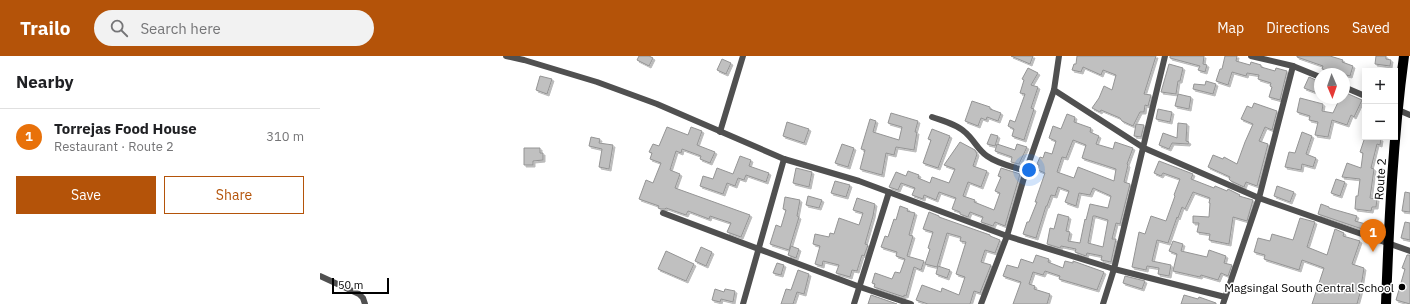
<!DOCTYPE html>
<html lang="en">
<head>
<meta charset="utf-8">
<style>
	body { margin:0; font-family:"IBM Plex Sans",sans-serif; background:#f2f2f2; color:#202124 }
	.controls { position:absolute; right:12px; top:12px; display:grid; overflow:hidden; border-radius:0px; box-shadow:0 2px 10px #0003 }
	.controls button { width:36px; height:36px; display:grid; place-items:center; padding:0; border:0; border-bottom:1px solid #e0e0e0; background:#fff; color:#202124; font:20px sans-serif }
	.compass { position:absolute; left:994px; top:12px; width:36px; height:36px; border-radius:50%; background:#fff; box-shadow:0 2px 10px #0003; rotate:178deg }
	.scale { position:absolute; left:12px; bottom:10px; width:57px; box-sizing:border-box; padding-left:4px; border:2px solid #000; border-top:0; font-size:11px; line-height:14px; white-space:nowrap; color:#000; -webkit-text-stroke:3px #fff; paint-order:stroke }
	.you { position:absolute; left:709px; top:114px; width:14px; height:14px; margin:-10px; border:3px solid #fff; border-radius:50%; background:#1a73e8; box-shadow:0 0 0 6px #1a73e833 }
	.badge { display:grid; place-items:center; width:26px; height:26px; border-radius:50%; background:#b45309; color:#fff; font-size:13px; font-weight:700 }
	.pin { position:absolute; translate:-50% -33px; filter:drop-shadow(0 1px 2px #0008) }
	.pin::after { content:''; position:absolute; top:21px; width:14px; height:12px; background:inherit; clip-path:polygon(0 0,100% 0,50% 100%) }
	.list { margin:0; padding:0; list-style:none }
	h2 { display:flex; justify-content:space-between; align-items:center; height:52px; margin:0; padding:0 16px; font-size:17px }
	h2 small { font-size:13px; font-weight:400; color:#757577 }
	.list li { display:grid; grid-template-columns:26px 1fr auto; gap:12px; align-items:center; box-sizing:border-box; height:56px; padding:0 16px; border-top:1px solid #e0e0e0 }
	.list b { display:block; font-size:15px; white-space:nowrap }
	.list p { margin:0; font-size:13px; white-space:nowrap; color:#757577 }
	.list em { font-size:13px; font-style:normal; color:#757577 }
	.actions { display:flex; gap:8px; padding:12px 16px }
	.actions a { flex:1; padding:9px 0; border:1px solid #b45309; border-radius:0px; text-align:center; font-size:14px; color:#b45309 }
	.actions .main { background:#b45309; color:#fff }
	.icon { flex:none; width:22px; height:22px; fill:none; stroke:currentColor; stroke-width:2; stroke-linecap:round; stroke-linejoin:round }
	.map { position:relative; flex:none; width:1090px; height:248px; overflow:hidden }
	header { display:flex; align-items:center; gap:24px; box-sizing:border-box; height:56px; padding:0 20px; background:#b45309; color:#fff }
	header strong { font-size:19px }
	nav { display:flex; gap:22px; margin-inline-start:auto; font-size:14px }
	.search { width:280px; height:36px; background:#f2f2f2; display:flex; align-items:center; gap:10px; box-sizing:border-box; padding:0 14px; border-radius:22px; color:#757577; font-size:15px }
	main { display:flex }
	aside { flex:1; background:#fff }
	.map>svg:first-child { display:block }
	.building { fill:#c0c0c0; stroke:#949494; fill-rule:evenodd; filter:url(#shadow) }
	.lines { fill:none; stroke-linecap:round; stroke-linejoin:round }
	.minor { stroke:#505050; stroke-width:6 }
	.trunk { stroke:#000; stroke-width:10 }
	.poi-dot { fill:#000; stroke:#fff; stroke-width:1.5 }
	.labels { text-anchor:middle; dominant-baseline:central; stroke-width:3; stroke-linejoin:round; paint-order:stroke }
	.street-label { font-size:12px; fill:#000; stroke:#fff }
	.poi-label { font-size:12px; fill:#000; stroke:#fff; text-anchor:end }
</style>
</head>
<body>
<header>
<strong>Trailo</strong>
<div class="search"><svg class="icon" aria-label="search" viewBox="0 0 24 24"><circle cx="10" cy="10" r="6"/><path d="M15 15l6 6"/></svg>Search here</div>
<nav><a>Map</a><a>Directions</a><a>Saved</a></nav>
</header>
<main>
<aside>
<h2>Nearby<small></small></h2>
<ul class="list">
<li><span class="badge" style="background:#e8710a">1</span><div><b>Torrejas Food House</b><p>Restaurant · Route 2</p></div><em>310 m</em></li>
</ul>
<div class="actions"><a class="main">Save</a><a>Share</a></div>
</aside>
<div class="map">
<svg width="1090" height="248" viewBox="0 0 1090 248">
	<defs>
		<filter id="shadow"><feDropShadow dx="2" dy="2" stdDeviation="0" flood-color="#0004"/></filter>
	</defs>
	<rect width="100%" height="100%" fill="#fff"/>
	<g class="building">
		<polygon points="319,0 329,0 333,2 329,10 317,4"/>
		<polygon points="691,0 713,0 710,8"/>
		<polygon points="757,0 836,0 824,38 831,39 828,50 825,49 824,56 820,56 813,70 802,65 800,62 781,54 780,56 772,52 779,42 784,30 792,34 796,19 783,14 781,19 763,11 761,16 752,14 754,8 756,8"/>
		<polygon points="850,0 884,0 883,8 887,9 885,16 878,14 880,10 850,2"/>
		<polygon points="905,0 917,0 916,5 930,9 931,6 941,9 941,11 955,15 956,12 967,15 960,44 949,41 952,31 950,30 951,27 938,23 939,19 927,17 926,20 912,16 908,29 896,25 900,13 902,13"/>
		<polygon points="977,0 1010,0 1023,4 1022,6 1033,10 1030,20 1002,13 1003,10 977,1"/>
		<polygon points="1056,0 1066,0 1066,3 1071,4 1070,10 1055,8"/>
		<polygon points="402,3 411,7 406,18 397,14"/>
		<polygon points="849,8 863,12 860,25 858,25 856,38 841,36"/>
		<polygon points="708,12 718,17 711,29 718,31 711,52 714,53 704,84 692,80 694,73 688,70 690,64 695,66 705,38 700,37 704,24 702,23"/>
		<polygon points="220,20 232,23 227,38 216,34"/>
		<polygon points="989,21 998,25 997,27 1000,28 1000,38 984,32"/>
		<polygon points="886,25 896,28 893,38 873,33 874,28 885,29"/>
		<polygon points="1024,36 1042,44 1034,61 1031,59 1027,69 1012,64 1008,81 995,79 998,66 989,64 990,60 977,56 980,42 1003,48 1002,55 1013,57 1020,42 1024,42"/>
		<polygon points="858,38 871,41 869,53 855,50"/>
		<polygon points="652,45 670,51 670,53 681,57 678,65 667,61 666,64 661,62 658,70 645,65"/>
		<polygon points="934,47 957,55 952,74 945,71 939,85 948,88 937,130 926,126 924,131 911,125 909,123 910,121 888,111 893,99 903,103 904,101 917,108 925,86 933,68 921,63 927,50 932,52"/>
		<polygon points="838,53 852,56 850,66 836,63"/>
		<polygon points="571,57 598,65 595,76 597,76 594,94 576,91 574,99 566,97 562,119 540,113 545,94 541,93 550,63 556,65 553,76 579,84 582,71 568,67"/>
		<path d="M 747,58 L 755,61 L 754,66 L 771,72 L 770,76 L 779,80 L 776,88 L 793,93 L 795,86 L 813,92 L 807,108 L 808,109 L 804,126 L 810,128 L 800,168 L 796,167 L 792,183 L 796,183 L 791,206 L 781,204 L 782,200 L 767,197 L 766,200 L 755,196 L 756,193 L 741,190 L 740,192 L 727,188 L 730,172 L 734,173 L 738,158 L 749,161 L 746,175 L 750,176 L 748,185 L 760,187 L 765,163 L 766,164 L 770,148 L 788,152 L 791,140 L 773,132 L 770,139 L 759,137 L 756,150 L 745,146 L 749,135 L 738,131 L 735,140 L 731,139 L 727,150 L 726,150 L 716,182 L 703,178 L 707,166 L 709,166 L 717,146 L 715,146 L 725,117 L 718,114 L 719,109 L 717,108 L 720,101 L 723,102 L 725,96 L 732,98 L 736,85 L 729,82 L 733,70 L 741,73 ZM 753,84 L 766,89 L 762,102 L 796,113 L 794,125 L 758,111 L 754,122 L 737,116 L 742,101 L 746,102 ZM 773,160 L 775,160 L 788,164 L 783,191 L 768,187 Z"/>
		<polygon points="467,66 489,73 484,87 463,80"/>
		<polygon points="858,67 867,68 866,85 869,86 868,88 852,87 849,93 839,89 843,77 857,82"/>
		<polygon points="816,68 824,69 821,81 814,80"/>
		<polygon points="347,71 368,79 371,71 382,75 377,89 395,96 390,107 380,103 381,100 362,93 361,97 356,95 350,114 360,118 355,132 430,159 421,181 407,176 411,167 390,160 389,163 368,155 366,159 346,152 345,153 341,153 338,152 339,150 319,143 326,124 333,127 341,107 330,103 332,97 329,96 333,88 339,90"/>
		<polygon points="612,73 630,80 618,112 603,107 611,84 608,83"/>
		<polygon points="982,76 992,80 986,98 996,102 993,111 982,108 981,114 965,111 969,96 975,97"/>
		<polygon points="671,78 678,80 675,90 667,88"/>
		<polygon points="271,81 280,83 279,87 293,89 289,113 279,111 282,93 269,90"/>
		<polygon points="1045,81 1061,83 1060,89 1057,88 1051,112 1054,113 1050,142 1057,143 1056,151 1052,151 1051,155 1035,153 1036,140 1038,140 1040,123 1022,121 1027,107 1041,112 1043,97 1040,96"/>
		<polygon points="640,86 655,94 657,98 653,110 667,115 661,131 648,126 643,140 655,144 654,146 674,154 680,137 675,135 681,121 678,120 681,112 700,118 685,170 675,166 673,170 661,166 663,161 650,156 648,161 640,158 640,156 632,153 636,142 619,136 616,144 604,139 603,143 592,139 595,132 581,127 578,134 569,131 576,116 586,120 588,115 599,119 598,122 610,127 612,121 629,127 635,113 624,109"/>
		<polygon points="522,88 534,92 528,111 515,107"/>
		<polygon points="677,88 695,94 697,88 707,91 699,108 691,106 692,101 675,95"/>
		<polygon points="204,92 220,92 220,97 223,97 223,104 213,105 213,109 204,109"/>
		<polygon points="420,100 431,104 429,110 449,117 446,126 426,119 424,124 418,122 415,130 407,127 403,138 380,130 383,120 393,123 397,112 413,118"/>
		<polygon points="839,105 873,118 871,123 894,132 895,130 907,135 908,133 920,139 919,140 933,144 927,165 913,161 909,188 889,184 890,178 877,176 879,167 873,167 873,160 889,161 890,147 889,147 890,142 873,136 865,153 862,151 858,162 857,161 848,187 837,184 832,205 851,209 849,220 838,218 839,212 827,210 826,214 812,211 819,176 825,178 831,160 846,165 855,140 854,139 860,123 843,117 841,120 834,117"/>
		<polygon points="476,112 492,116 489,131 473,127"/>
		<polygon points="1016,123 1025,126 1020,140 1011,137"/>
		<polygon points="515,125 530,129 526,141 511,137"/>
		<polygon points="957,130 974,136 970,146 954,140"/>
		<polygon points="1085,136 1090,137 1090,156 1082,155"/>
		<polygon points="488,140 502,144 499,152 486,149"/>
		<polygon points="465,141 480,144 477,160 479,161 469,194 450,188 456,169 461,171 466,154 463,153"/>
		<polygon points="537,142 555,148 553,160 545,188 548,189 544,200 542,199 537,215 532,214 530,221 516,217 519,209 503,205 502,210 495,208 500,190 493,188 495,178 509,181 510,177 514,178 519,162 539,169 543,157 533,154"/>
		<polygon points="1001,148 1009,151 1009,152 1037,160 1035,165 1056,171 1054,177 998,158"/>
		<polygon points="580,150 588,153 587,155 595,157 589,179 593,180 587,200 604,205 601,214 594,211 586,240 584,239 584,241 554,231 555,228 552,227 555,217 572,223 575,216 580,217 585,203 576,200 577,196 561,191 565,180 568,181 574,163 576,164"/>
		<polygon points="609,156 619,160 619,161 670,179 670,180 680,184 675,197 665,194 661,206 671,209 660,237 654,235 650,248 608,248 596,244 602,229 621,236 622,232 639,239 645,221 636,218 646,186 640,185 641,181 627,177 617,211 605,208 610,193 608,192 613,176 603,173"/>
		<polygon points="980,162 995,166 987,191 1007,199 1015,173 1024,177 1023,180 1040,185 1032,208 1044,212 1040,237 1037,248 992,248 1004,212 982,204 979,214 944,203 945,199 934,196 938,182 950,185 952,178 973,184"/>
		<polygon points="1085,166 1090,167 1090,184 1081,182"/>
		<polygon points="853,185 863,188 861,195 887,201 889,194 906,200 904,207 912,209 908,220 901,217 898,224 881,219 880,221 853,215 857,198 849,195"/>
		<polygon points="471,190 479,193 476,202 468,199"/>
		<polygon points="381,191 392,196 386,210 375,205"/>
		<polygon points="346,195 374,208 366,225 338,213"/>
		<polygon points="716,199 729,203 728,206 743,212 745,205 753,207 753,205 784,216 777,234 739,223 740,220 725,215 723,219 713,216 709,228 715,230 714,233 730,238 727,248 693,248 701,226 683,220 687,209 698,212 701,203 713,207"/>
		<polygon points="1087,199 1090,199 1090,248 1076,244 1085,213 1082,212"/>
		<polygon points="457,207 464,209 461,219 453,217"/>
		<polygon points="618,210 630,214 627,222 616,218"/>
		<polygon points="478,214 489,218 484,238 477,236 473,248 461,248 466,233 471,234"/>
		<polygon points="805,220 825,225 822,233 803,227"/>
		<polygon points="395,233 404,236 405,233 415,235 413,246 401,243 400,246 392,244"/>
		<polygon points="551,239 577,248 548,248"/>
		<polygon points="864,239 878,243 879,241 896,247 896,248 861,248"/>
	</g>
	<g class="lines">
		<g class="minor">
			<polyline points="186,0 204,4 277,26 337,48 464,103 539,125 687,180 794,213 905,241"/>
			<polyline points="931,0 973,10 1000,21"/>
			<polyline points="1024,31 1045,40"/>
			<polyline points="734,34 824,92 939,142 1090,195"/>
			<polyline points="1076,53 1090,59"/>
			<path d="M 612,61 C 623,65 637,68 646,77 C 654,84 658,94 667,100 C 678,108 693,111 706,115"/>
			<polyline points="400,76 423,0"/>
			<polyline points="343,157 540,231 591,248"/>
			<polyline points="0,220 39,238 43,242 45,248"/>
			<polyline points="423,248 464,103"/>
			<polyline points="534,248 569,136"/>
			<polyline points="661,248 687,180 706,115 734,34 739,0"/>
			<polyline points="783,248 794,213 845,0"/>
			<polyline points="903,248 939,142 973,10"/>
		</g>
		<path class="trunk" d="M 1066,248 C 1069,165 1073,82 1084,0"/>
	</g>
	<circle class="poi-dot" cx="1082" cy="231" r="4"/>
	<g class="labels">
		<g class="street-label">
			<text transform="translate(1060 123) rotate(-86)">Route 2</text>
		</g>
		<g class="poi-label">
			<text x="1074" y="231">Magsingal South Central School</text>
		</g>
	</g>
</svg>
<div class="controls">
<button>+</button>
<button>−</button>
</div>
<svg class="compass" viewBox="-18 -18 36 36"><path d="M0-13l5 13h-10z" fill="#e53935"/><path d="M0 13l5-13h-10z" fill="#757577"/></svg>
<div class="scale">50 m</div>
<div class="you"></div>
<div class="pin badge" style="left:1053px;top:196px;background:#e8710a">1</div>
</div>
</main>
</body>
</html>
